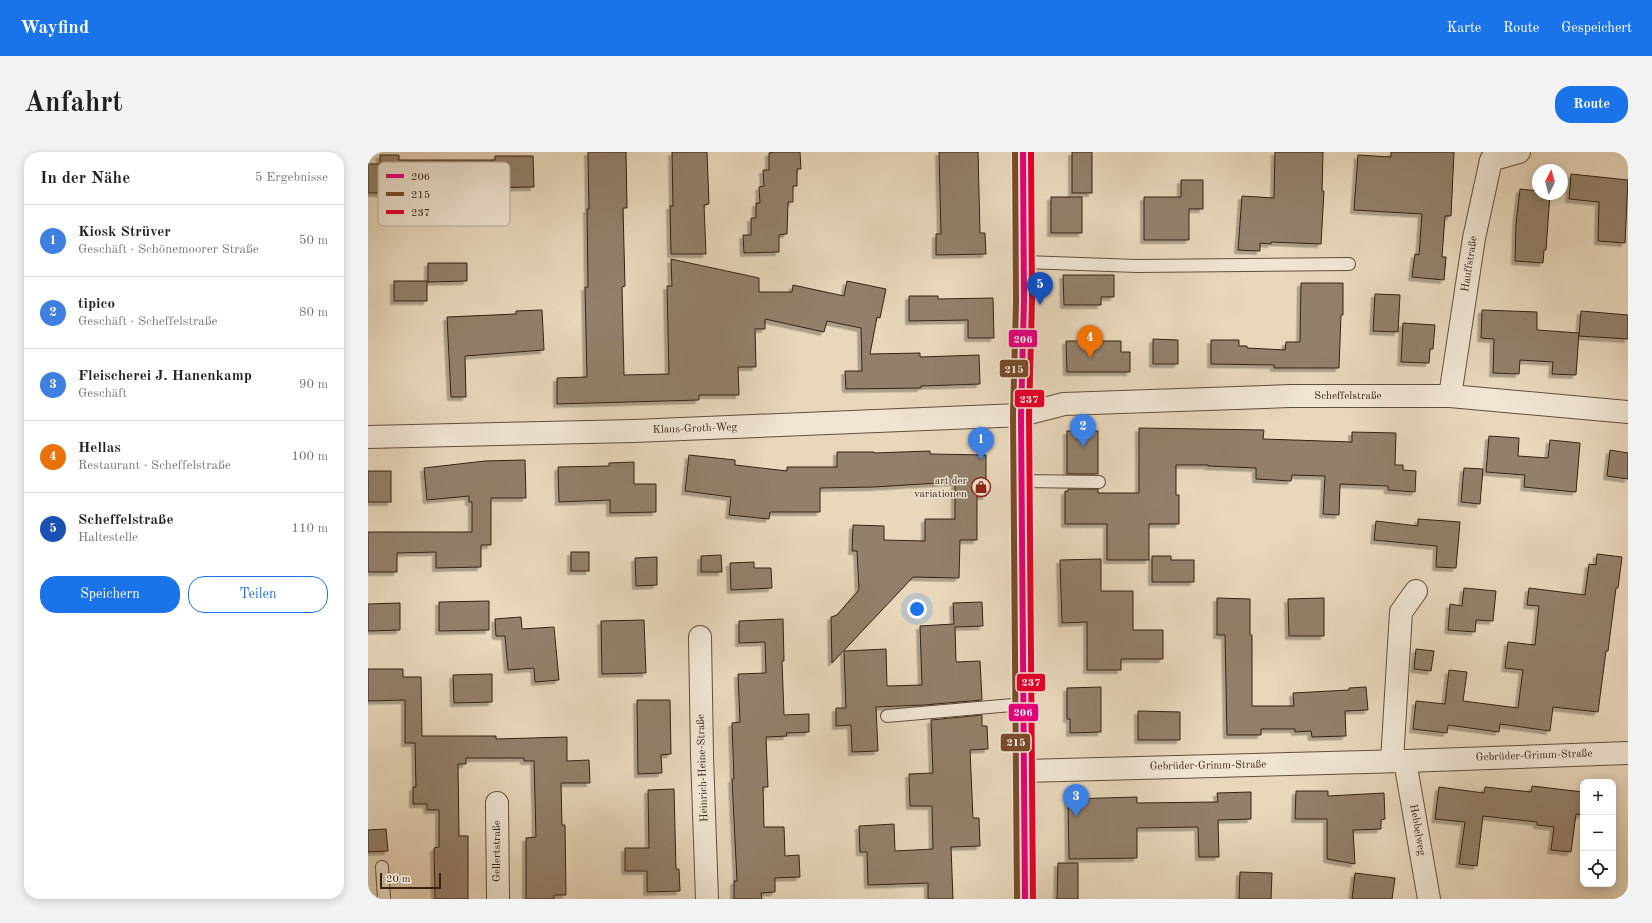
<!DOCTYPE html>
<html lang="de">
<head>
<meta charset="utf-8">
<style>
	body { margin:0; font-family:"Old Standard TT",serif; background:#f2f2f2; color:#202124 }
	.controls { position:absolute; right:12px; bottom:12px; display:grid; overflow:hidden; border-radius:8px; box-shadow:0 2px 10px #0003 }
	.controls button { width:36px; height:36px; display:grid; place-items:center; padding:0; border:0; border-bottom:1px solid #e0e0e0; background:#fff; color:#202124; font:20px sans-serif }
	.compass { position:absolute; left:1164px; top:12px; width:36px; height:36px; border-radius:50%; background:#fff; box-shadow:0 2px 10px #0003; rotate:6deg }
	.scale { position:absolute; left:12px; bottom:10px; width:61px; box-sizing:border-box; padding-left:4px; border:2px solid #362113; border-top:0; font-size:11px; line-height:14px; white-space:nowrap; color:#362113; -webkit-text-stroke:3px #f0e5d3; paint-order:stroke }
	.you { position:absolute; left:549px; top:457px; width:14px; height:14px; margin:-10px; border:3px solid #fff; border-radius:50%; background:#1a73e8; box-shadow:0 0 0 6px #1a73e833 }
	.badge { display:grid; place-items:center; width:26px; height:26px; border-radius:50%; background:#1a73e8; color:#fff; font-size:13px; font-weight:700 }
	.pin { position:absolute; translate:-50% -33px; filter:drop-shadow(0 1px 2px #0008) }
	.pin::after { content:''; position:absolute; top:21px; width:14px; height:12px; background:inherit; clip-path:polygon(0 0,100% 0,50% 100%) }
	.list { margin:0; padding:0; list-style:none }
	h2 { display:flex; justify-content:space-between; align-items:center; height:52px; margin:0; padding:0 16px; font-size:17px }
	h2 small { font-size:13px; font-weight:400; color:#757577 }
	.list li { display:grid; grid-template-columns:26px 1fr auto; gap:12px; align-items:center; box-sizing:border-box; height:72px; padding:0 16px; border-top:1px solid #e0e0e0 }
	.list b { display:block; font-size:15px; white-space:nowrap }
	.list p { margin:0; font-size:13px; white-space:nowrap; color:#757577 }
	.list em { font-size:13px; font-style:normal; color:#757577 }
	.actions { display:flex; gap:8px; padding:12px 16px }
	.actions a { flex:1; padding:9px 0; border:1px solid #1a73e8; border-radius:16px; text-align:center; font-size:14px; color:#1a73e8 }
	.actions .main { background:#1a73e8; color:#fff }
	.icon { flex:none; width:22px; height:22px; fill:none; stroke:currentColor; stroke-width:2; stroke-linecap:round; stroke-linejoin:round }
	.map { position:relative; flex:none; width:1260px; height:747px; overflow:hidden; border-radius:16px }
	header { display:flex; align-items:center; gap:24px; box-sizing:border-box; height:56px; padding:0 20px; background:#1a73e8; color:#fff }
	header strong { font-size:19px }
	nav { display:flex; gap:22px; margin-inline-start:auto; font-size:14px }
	.intro { display:flex; align-items:center; justify-content:space-between; box-sizing:border-box; height:96px; padding:0 24px }
	h1 { margin:0; font-size:28px }
	.button { padding:10px 18px; border-radius:16px; background:#1a73e8; color:#fff; font-size:14px; font-weight:700 }
	main { display:flex; gap:24px; padding:0 24px }
	aside { flex:1; background:#fff; border-radius:16px; box-shadow:0 2px 10px #0003 }
	.map>svg:first-child { display:block }
	.building { fill:#93806a; stroke:#362113; filter:url(#shadow) }
	.lines { fill:none; stroke-linecap:round; stroke-linejoin:round }
	.service-casing { stroke:#624e3d; stroke-width:14 }
	.minor-casing { stroke:#624e3d; stroke-width:24 }
	.tertiary-casing { stroke:#624e3d; stroke-width:24 }
	.service { stroke:#f0e5d3; stroke-width:12 }
	.minor { stroke:#f0e5d3; stroke-width:22 }
	.tertiary { stroke:#f0e5d3; stroke-width:22 }
	.bus-1-casing { stroke:#f0e5d3; stroke-width:9 }
	.bus-2-casing { stroke:#f0e5d3; stroke-width:9 }
	.bus-3-casing { stroke:#f0e5d3; stroke-width:9 }
	.bus-1 { stroke:#e5007d; stroke-width:6 }
	.bus-2 { stroke:#7a4b2a; stroke-width:6 }
	.bus-3 { stroke:#e4002b; stroke-width:6 }
	.labels { text-anchor:middle; dominant-baseline:central; stroke-width:3; stroke-linejoin:round; paint-order:stroke }
	.street-label { font-size:11px; fill:#362113; stroke:#f0e5d3 }
	.poi-label { font-size:11px; fill:#362113; stroke:#f0e5d3; text-anchor:end }
	.key { fill:#f0e5d3; stroke:#b8aa99; stroke-width:1 }
	.key-label { font-size:11px; fill:#362113 }
	.line-badge { stroke:#f0e5d3; stroke-width:1.5 }
	.badge-label { font-size:11px; text-anchor:middle; font-weight:bold; fill:#fff }
</style>
</head>
<body>
<header>
<strong>Wayfind</strong>
<nav><a>Karte</a><a>Route</a><a>Gespeichert</a></nav>
</header>
<div class="intro"><h1>Anfahrt</h1><a class="button">Route</a></div>
<main>
<aside>
<h2>In der Nähe<small>5 Ergebnisse</small></h2>
<ul class="list">
<li><span class="badge" style="background:#3f7fe0">1</span><div><b>Kiosk Strüver</b><p>Geschäft · Schönemoorer Straße</p></div><em>50 m</em></li>
<li><span class="badge" style="background:#3f7fe0">2</span><div><b>tipico</b><p>Geschäft · Scheffelstraße</p></div><em>80 m</em></li>
<li><span class="badge" style="background:#3f7fe0">3</span><div><b>Fleischerei J. Hanenkamp</b><p>Geschäft</p></div><em>90 m</em></li>
<li><span class="badge" style="background:#e8710a">4</span><div><b>Hellas</b><p>Restaurant · Scheffelstraße</p></div><em>100 m</em></li>
<li><span class="badge" style="background:#1a4fb4">5</span><div><b>Scheffelstraße</b><p>Haltestelle</p></div><em>110 m</em></li>
</ul>
<div class="actions"><a class="main">Speichern</a><a>Teilen</a></div>
</aside>
<div class="map">
<svg width="1260" height="747" viewBox="0 0 1260 747">
	<defs>
		<filter id="shadow"><feDropShadow dx="-3.5" dy="3.5" stdDeviation="0" flood-color="#0004"/></filter>
	</defs>
	<rect width="100%" height="100%" fill="#e8d7bb"/>
	<filter id="stains"><feTurbulence type="fractalNoise" baseFrequency=".005" numOctaves="4"/><feColorMatrix values="0 0 0 0 .2 0 0 0 0 .09 0 0 0 0 .02 0 0 0 .5 -.17"/></filter>
	<radialGradient id="worn" r=".72"><stop offset=".6" stop-color="#630" stop-opacity="0"/><stop offset="1" stop-color="#630" stop-opacity=".3"/></radialGradient>
	<g class="building">
		<polygon points="220,0 258,0 259,56 255,56 257,134 254,135 256,223 301,222 299,134 304,134 303,107 391,126 391,140 424,140 425,133 476,144 479,129 518,137 512,166 509,165 502,202 552,201 552,205 611,203 612,232 553,234 553,236 478,237 477,219 494,219 493,176 459,169 456,180 397,167 397,177 387,177 388,215 370,215 371,243 331,243 331,248 189,252 189,226 219,225 217,135 220,135 219,57 221,57"/>
		<polygon points="304,0 339,0 341,52 336,53 338,102 303,102 302,54 305,54"/>
		<polygon points="406,0 432,0 433,17 429,17 429,34 425,34 425,50 420,50 419,82 411,83 411,100 376,101 375,83 383,83 383,66 388,66 388,51 392,51 391,35 396,34 395,18 401,18 401,1"/>
		<polygon points="571,0 610,0 612,81 617,81 618,102 568,103 568,82 573,82"/>
		<rect x="704" y="0" width="20" height="41"/>
		<polygon points="907,0 955,0 954,39 956,39 953,92 903,90 903,92 892,91 892,99 870,98 874,44 906,46"/>
		<polygon points="1023,0 1086,0 1083,64 1077,64 1074,105 1078,105 1076,128 1044,125 1047,102 1051,103 1054,62 986,58 990,3 1023,5"/>
		<polygon points="12,3 31,3 31,8 127,8 127,4 165,4 166,35 100,36 100,38 42,38 42,41 0,41 0,12 12,12"/>
		<polygon points="1203,22 1260,28 1257,91 1230,89 1231,50 1201,47"/>
		<polygon points="813,28 835,28 835,57 821,57 821,88 776,88 776,45 813,45"/>
		<polygon points="1152,37 1170,39 1170,42 1182,42 1178,98 1176,98 1175,111 1147,109 1148,72"/>
		<rect x="683" y="45" width="31" height="36"/>
		<polygon points="60,111 99,111 99,129 60,130"/>
		<polygon points="695,123 746,123 746,145 733,145 733,153 696,153"/>
		<rect x="26" y="129" width="33" height="20"/>
		<polygon points="933,131 975,131 975,163 973,163 971,216 906,216 906,213 843,212 843,188 871,188 871,194 879,194 879,196 917,198 918,190 932,190"/>
		<polygon points="1007,142 1032,143 1030,180 1005,179"/>
		<polygon points="541,144 570,144 570,147 625,146 626,186 600,186 600,168 541,169"/>
		<polygon points="174,158 176,198 97,204 98,245 83,245 79,165 148,162 148,159"/>
		<polygon points="1114,158 1169,160 1169,178 1211,181 1208,223 1184,222 1185,210 1152,208 1151,222 1125,221 1126,187 1113,186"/>
		<polygon points="1213,159 1260,163 1260,187 1211,184"/>
		<polygon points="1035,171 1067,173 1065,197 1062,197 1061,211 1033,210"/>
		<polygon points="785,187 810,188 810,212 785,212"/>
		<polygon points="698,189 753,189 753,200 762,200 762,220 699,220"/>
		<polygon points="771,276 896,278 895,287 984,290 984,280 1028,281 1027,313 1035,313 1035,318 1048,319 1047,340 1020,338 1020,334 972,332 971,363 955,362 957,324 924,323 923,329 888,327 888,316 840,314 840,313 808,313 808,343 811,343 811,372 781,372 781,408 739,408 739,372 697,372 697,339 700,339 700,337 730,337 730,341 771,341"/>
		<rect x="699" y="279" width="31" height="43"/>
		<polygon points="1121,284 1151,286 1150,304 1180,306 1182,288 1212,291 1208,340 1156,335 1157,323 1118,320"/>
		<polygon points="1242,298 1260,301 1260,327 1239,324"/>
		<polygon points="562,299 562,302 618,303 618,344 609,344 609,388 592,388 591,426 545,425 464,511 463,465 469,463 491,438 489,399 484,399 485,373 516,374 516,388 557,389 557,367 587,367 587,330 506,335 452,336 452,360 402,360 401,367 361,363 363,345 317,339 321,303 367,308 367,313 419,319 419,315 469,315 469,300 506,300 506,301"/>
		<polygon points="157,308 158,346 123,346 123,393 113,393 113,415 68,416 68,400 29,401 29,420 0,420 0,380 104,380 104,350 101,350 101,344 59,348 56,316 117,309"/>
		<polygon points="266,310 266,332 288,332 288,360 242,361 242,348 191,350 190,315 241,314 241,311"/>
		<polygon points="1096,316 1115,317 1112,352 1093,350"/>
		<rect x="0" y="319" width="23" height="31"/>
		<polygon points="1050,367 1092,370 1088,416 1068,415 1069,394 1006,388 1008,369 1050,374"/>
		<rect x="203" y="400" width="18" height="19"/>
		<polygon points="1229,402 1254,405 1250,436 1248,436 1240,499 1238,499 1230,560 1185,555 1182,579 1132,572 1131,580 1080,573 1079,581 1045,577 1048,549 1077,552 1081,518 1099,520 1095,549 1150,556 1155,518 1137,516 1140,490 1167,493 1171,454 1159,453 1161,436 1217,443 1221,412 1228,413"/>
		<polygon points="353,403 354,420 333,420 333,404"/>
		<polygon points="784,404 803,404 803,408 826,408 826,430 784,430"/>
		<polygon points="289,405 289,433 268,434 267,406"/>
		<polygon points="733,407 733,439 765,439 765,478 795,478 795,507 753,507 753,518 719,518 719,470 694,471 692,408"/>
		<polygon points="386,410 386,416 403,416 404,436 363,438 362,411"/>
		<polygon points="1096,436 1128,439 1125,469 1108,468 1107,480 1080,478 1082,452 1094,454"/>
		<polygon points="849,446 882,447 882,483 884,483 884,554 926,554 925,541 981,538 981,536 998,535 1000,558 977,559 978,584 944,585 943,579 927,580 927,577 893,577 893,583 859,583 857,483 849,483"/>
		<polygon points="956,446 956,484 921,484 920,447"/>
		<polygon points="121,449 121,478 71,479 71,450"/>
		<polygon points="614,450 615,474 587,475 588,510 612,509 614,548 556,553 508,555 510,599 484,600 483,573 468,574 468,556 478,556 476,499 518,497 519,534 554,533 552,474 586,472 585,451"/>
		<polygon points="32,451 32,478 0,479 0,452"/>
		<polygon points="153,465 154,477 186,475 191,528 167,530 166,516 140,518 137,484 128,484 127,467"/>
		<polygon points="415,467 416,509 414,509 416,563 441,562 441,580 418,581 419,584 398,585 400,635 395,635 396,675 416,675 417,704 431,703 432,725 407,726 407,740 393,741 394,747 366,747 366,729 369,729 364,627 366,627 364,571 372,570 370,522 398,521 397,490 371,491 371,469"/>
		<polygon points="276,468 278,521 234,522 233,469"/>
		<polygon points="1048,497 1066,499 1063,519 1046,517"/>
		<polygon points="0,517 35,517 35,525 53,525 54,584 128,584 128,587 199,585 199,609 221,608 222,631 193,631 194,673 197,673 198,743 186,743 186,747 158,747 158,686 168,685 166,609 156,609 156,606 98,606 98,612 90,612 91,684 100,684 100,747 67,747 66,696 71,695 71,658 59,658 59,652 45,652 45,635 48,635 47,591 37,591 37,548 0,549"/>
		<polygon points="124,522 124,550 86,551 85,523"/>
		<polygon points="733,535 733,580 702,581 702,567 699,567 699,536"/>
		<polygon points="269,548 302,548 303,602 293,603 294,621 270,622"/>
		<polygon points="770,559 812,560 812,588 770,588"/>
		<polygon points="614,563 614,574 619,574 620,597 602,598 605,666 611,666 612,694 583,695 585,747 560,747 560,731 500,733 499,700 492,700 491,674 526,672 527,699 565,697 564,654 542,654 541,622 565,621 563,568"/>
		<polygon points="1164,634 1215,640 1215,663 1208,662 1203,700 1183,698 1186,675 1169,673 1169,670 1115,664 1109,714 1091,712 1097,670 1067,667 1071,635 1116,641 1117,635 1163,640"/>
		<polygon points="306,637 308,717 311,717 312,739 279,740 279,719 257,719 257,696 281,696 280,638"/>
		<polygon points="928,639 960,639 960,644 1016,641 1017,667 1013,668 1013,677 985,678 987,712 959,707 959,667 927,667"/>
		<polygon points="883,640 883,667 850,668 851,705 831,705 830,675 769,676 769,706 701,707 700,647 769,645 769,651 850,650 849,641"/>
		<polygon points="18,677 20,699 0,700 0,678"/>
		<polygon points="690,711 710,711 710,747 689,747"/>
		<polygon points="872,720 904,721 903,747 871,747"/>
		<polygon points="987,721 1027,726 1024,747 984,747"/>
	</g>
	<g class="lines">
		<defs>
			<g id="service">
				<polyline points="656,110 769,114 981,112"/>
				<polyline points="654,329 731,330"/>
				<polyline points="519,564 656,552"/>
				<polyline points="14,715 16,747"/>
			</g>
			<g id="minor">
				<polyline points="1082,244 1106,86 1123,8 1151,0"/>
				<polyline points="0,285 266,279 653,263 696,252 922,244 1082,244 1260,260"/>
				<polyline points="332,485 334,603 339,747"/>
				<polyline points="1024,609 1033,460 1048,439"/>
				<polyline points="1037,609 1061,747"/>
				<polyline points="656,619 1037,609 1260,601"/>
				<polyline points="129,651 130,747"/>
			</g>
			<polyline id="tertiary" points="655,0 656,149 653,263 657,747"/>
		</defs>
		<use href="#service" class="service-casing"/>
		<use href="#minor" class="minor-casing"/>
		<use href="#tertiary" class="tertiary-casing"/>
		<use href="#service" class="service"/>
		<use href="#minor" class="minor"/>
		<use href="#tertiary" class="tertiary"/>
		<defs>
			<polyline id="bus-1" points="655,0 656,149 653,263 657,747"/>
			<polyline id="bus-2" points="647,0 648,149 645,263 649,747"/>
			<polyline id="bus-3" points="663,0 664,149 661,263 665,747"/>
		</defs>
		<use href="#bus-1" class="bus-1-casing"/>
		<use href="#bus-2" class="bus-2-casing"/>
		<use href="#bus-3" class="bus-3-casing"/>
		<use href="#bus-1" class="bus-1"/>
		<use href="#bus-2" class="bus-2"/>
		<use href="#bus-3" class="bus-3"/>
	</g>
	<defs>
		<symbol id="shop-ring" viewBox="-11 -11 22 22"><circle r="9.5" fill="#f0e5d3" stroke="#8f2418" stroke-width="1.5"/><path d="M-5-2.5h2.3a2.7 3.5 0 0 1 5.4 0H5L5.5 6h-11ZM-1.5-2.5h3a1.5 2.3 0 0 0-3 0Z" fill="#8f2418"/></symbol>
	</defs>
	<g fill-rule="evenodd">
		<use href="#shop-ring" x="602" y="324" width="22" height="22"/>
	</g>
	<g class="labels">
		<g class="street-label">
			<text transform="translate(1102 112) rotate(-81)">Hauffstraße</text>
			<text x="980" y="244">Scheffelstraße</text>
			<text transform="translate(327 277) rotate(-2)">Klaus-Groth-Weg</text>
			<text transform="translate(1166 604) rotate(-2)">Gebrüder-Grimm-Straße</text>
			<text transform="translate(840 614) rotate(-1)">Gebrüder-Grimm-Straße</text>
			<text transform="translate(335 616) rotate(-92)">Heinrich-Heine-Straße</text>
			<text transform="translate(1049 678) rotate(80)">Hebbelweg</text>
			<text transform="translate(129 699) rotate(-90)">Gellertstraße</text>
		</g>
		<g class="poi-label">
			<text x="599" y="329">art der<tspan x="599" dy="13">variationen</tspan></text>
		</g>
	</g>
	<rect x="10" y="10" width="132" height="64" rx="6" class="key"/>
	<rect x="18" y="22" width="18" height="4" fill="#e5007d"/>
	<rect x="18" y="40" width="18" height="4" fill="#7a4b2a"/>
	<rect x="18" y="58" width="18" height="4" fill="#e4002b"/>
	<g class="key-label">
		<text x="43" y="28">206</text>
		<text x="43" y="46">215</text>
		<text x="43" y="64">237</text>
	</g>
	<g class="line-badge">
		<rect x="640" y="177" width="30" height="19" rx="4" fill="#e5007d"/>
		<rect x="631" y="207" width="30" height="19" rx="4" fill="#7a4b2a"/>
		<rect x="646" y="237" width="31" height="19" rx="4" fill="#e4002b"/>
		<rect x="648" y="521" width="30" height="19" rx="4" fill="#e4002b"/>
		<rect x="640" y="551" width="31" height="19" rx="4" fill="#e5007d"/>
		<rect x="632" y="581" width="31" height="19" rx="4" fill="#7a4b2a"/>
	</g>
	<g class="badge-label">
		<text x="655" y="191">206</text>
		<text x="646" y="221">215</text>
		<text x="661" y="251">237</text>
		<text x="663" y="534">237</text>
		<text x="655" y="564">206</text>
		<text x="648" y="594">215</text>
	</g>
	<rect width="100%" height="100%" filter="url(#stains)"/>
	<rect width="100%" height="100%" fill="url(#worn)"/>
</svg>
<div class="controls">
<button>+</button>
<button>−</button>
<button><svg class="icon" aria-label="locate" viewBox="0 0 24 24"><circle cx="12" cy="12" r="6"/><path d="M12 2v4M12 18v4M2 12h4M18 12h4"/></svg></button>
</div>
<svg class="compass" viewBox="-18 -18 36 36"><path d="M0-13l5 13h-10z" fill="#e53935"/><path d="M0 13l5-13h-10z" fill="#757577"/></svg>
<div class="scale">20 m</div>
<div class="you"></div>
<div class="pin badge" style="left:613px;top:308px;background:#3f7fe0">1</div>
<div class="pin badge" style="left:715px;top:295px;background:#3f7fe0">2</div>
<div class="pin badge" style="left:708px;top:665px;background:#3f7fe0">3</div>
<div class="pin badge" style="left:722px;top:206px;background:#e8710a">4</div>
<div class="pin badge" style="left:672px;top:153px;background:#1a4fb4">5</div>
</div>
</main>
</body>
</html>
